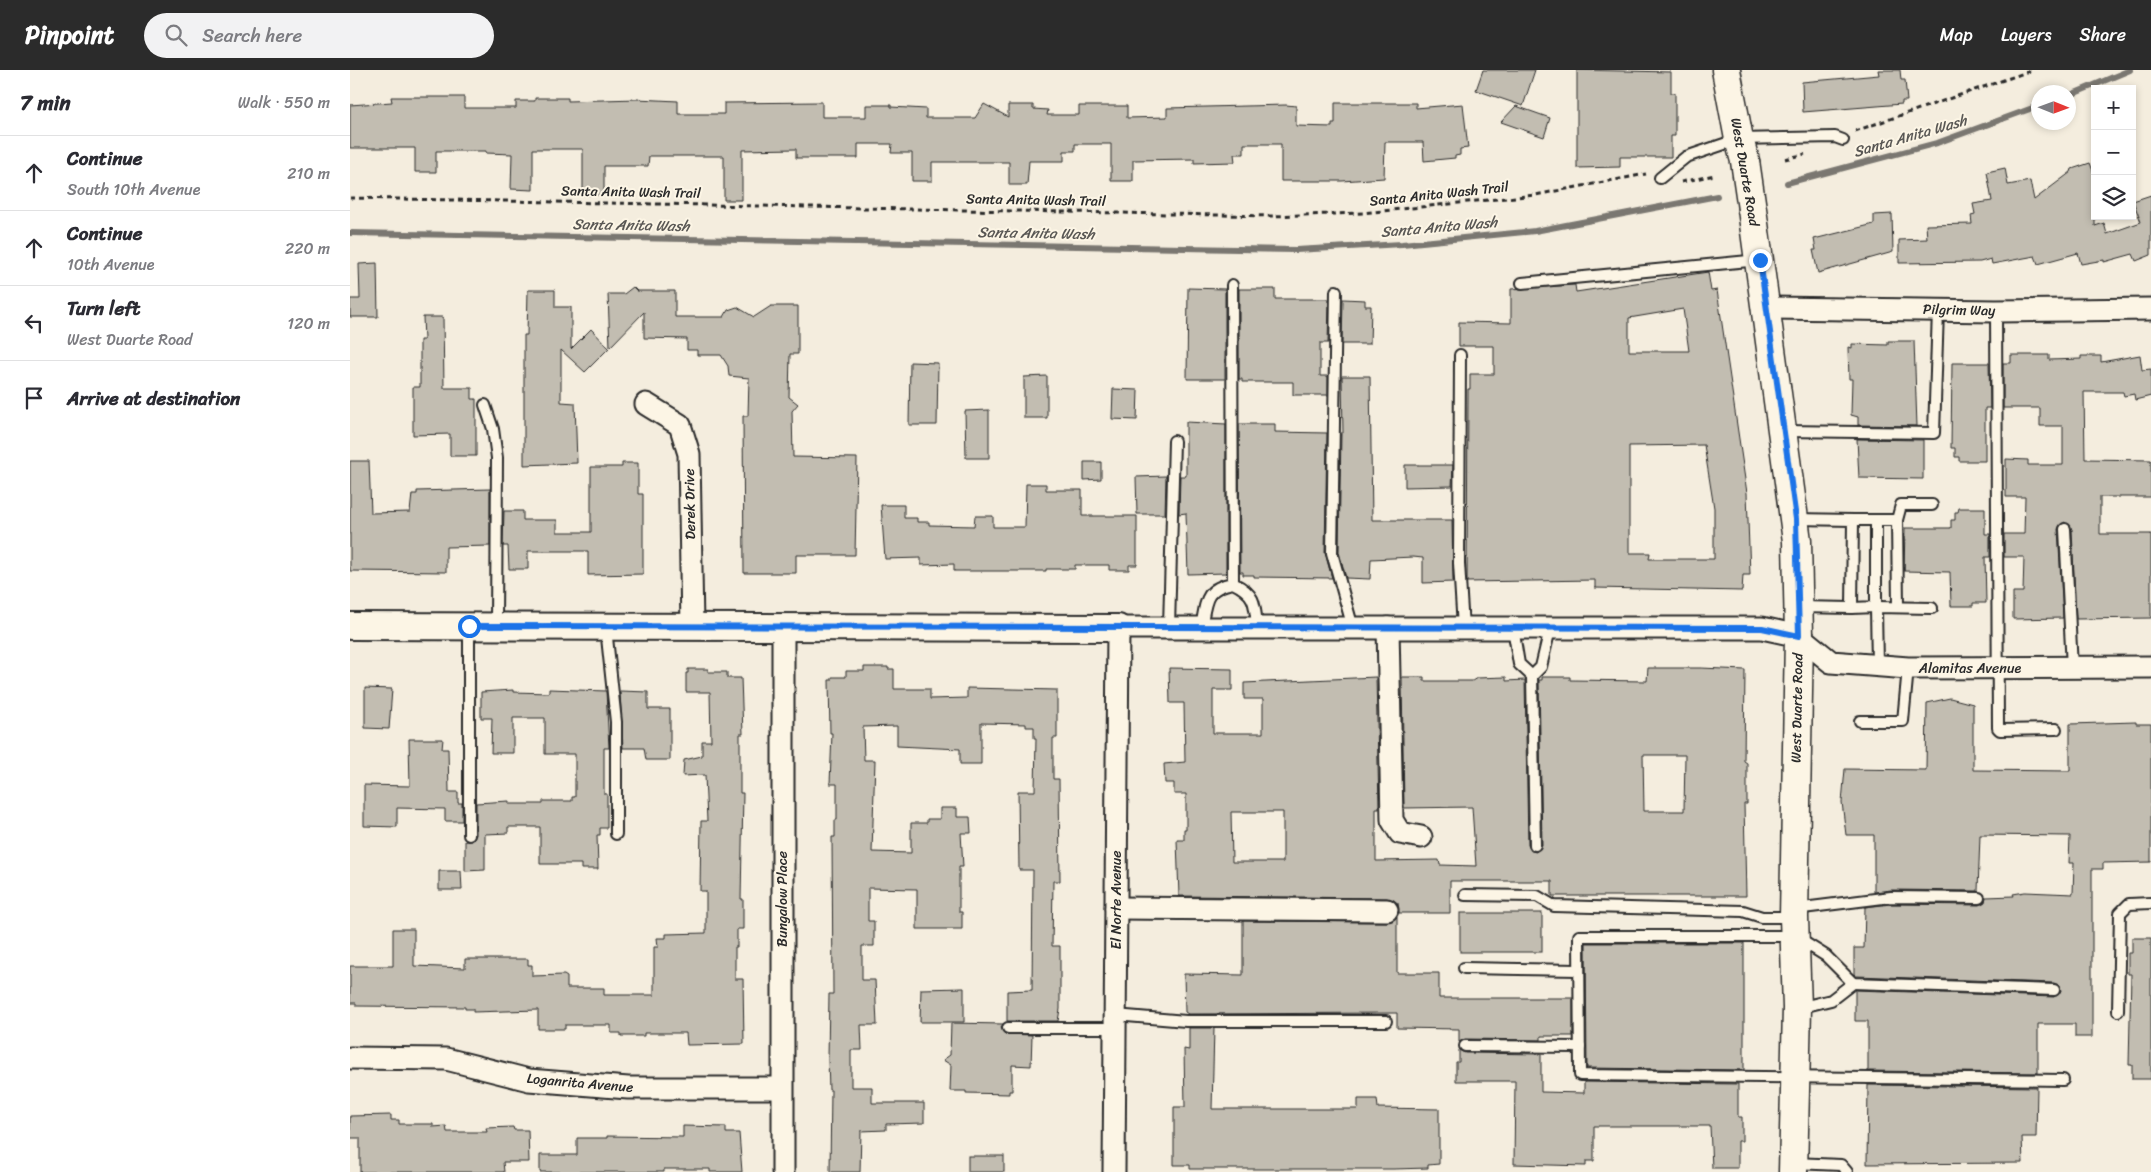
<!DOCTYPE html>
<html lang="en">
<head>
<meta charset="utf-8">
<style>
	body { margin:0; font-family:Sriracha,sans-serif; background:#f2f2f3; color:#2b2b33 }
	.controls { position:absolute; right:15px; top:15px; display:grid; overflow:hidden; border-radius:0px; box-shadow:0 2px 8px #0003 }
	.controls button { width:45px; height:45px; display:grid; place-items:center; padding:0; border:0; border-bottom:1px solid #e1e1e2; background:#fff; color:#2b2b33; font:25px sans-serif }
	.compass { position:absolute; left:1681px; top:15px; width:45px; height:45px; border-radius:50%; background:#fff; box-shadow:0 2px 8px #0003; rotate:91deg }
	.stop { position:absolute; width:15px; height:15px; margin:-11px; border:4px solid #1a73e8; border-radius:50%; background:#fff }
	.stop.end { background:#1a73e8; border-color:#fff; box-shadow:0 1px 5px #0008 }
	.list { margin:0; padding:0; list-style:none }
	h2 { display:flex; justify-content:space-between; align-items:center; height:65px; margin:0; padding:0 20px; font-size:21px }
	h2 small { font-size:16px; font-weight:400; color:#7c7c81 }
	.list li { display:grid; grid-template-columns:32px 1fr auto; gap:15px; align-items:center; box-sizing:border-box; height:75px; padding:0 20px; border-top:1px solid #e1e1e2 }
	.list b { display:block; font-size:19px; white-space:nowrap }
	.list p { margin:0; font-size:16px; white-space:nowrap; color:#7c7c81 }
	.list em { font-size:16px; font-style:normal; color:#7c7c81 }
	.icon { flex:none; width:28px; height:28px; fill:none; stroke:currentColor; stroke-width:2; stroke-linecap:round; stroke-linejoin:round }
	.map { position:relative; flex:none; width:1801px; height:1102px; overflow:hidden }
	header { display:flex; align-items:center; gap:30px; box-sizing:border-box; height:70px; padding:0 25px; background:#2b2b2b; color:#fff }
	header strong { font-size:24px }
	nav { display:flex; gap:28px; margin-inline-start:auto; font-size:18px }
	.search { width:350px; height:45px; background:#f2f2f3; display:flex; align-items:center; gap:12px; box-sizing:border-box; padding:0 18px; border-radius:28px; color:#7c7c81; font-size:19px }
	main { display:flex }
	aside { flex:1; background:#fff }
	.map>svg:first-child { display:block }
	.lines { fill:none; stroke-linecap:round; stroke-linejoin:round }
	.stream { stroke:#7a7771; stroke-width:6 }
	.building { fill:#c2bdb1; stroke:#2b2b2b; fill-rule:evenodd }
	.service-casing { stroke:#2b2b2b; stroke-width:14 }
	.minor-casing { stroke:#2b2b2b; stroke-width:25 }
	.tertiary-casing { stroke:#2b2b2b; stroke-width:30 }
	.secondary-casing { stroke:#2b2b2b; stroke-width:31 }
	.path { stroke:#2b2b2b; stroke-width:3; stroke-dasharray:5 4; stroke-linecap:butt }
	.service { stroke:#fcf5e5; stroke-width:10 }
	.minor { stroke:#fcf5e5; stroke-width:21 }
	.tertiary { stroke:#fcf5e5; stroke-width:26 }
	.secondary { stroke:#fcf5e5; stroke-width:28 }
	.secondary-bridge-casing { stroke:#2b2b2b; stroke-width:31; stroke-linecap:butt }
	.secondary-bridge { stroke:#fcf5e5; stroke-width:28 }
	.route { stroke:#1a73e8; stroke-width:6 }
	.labels { text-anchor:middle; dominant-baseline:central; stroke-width:4; stroke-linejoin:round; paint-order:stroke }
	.street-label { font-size:14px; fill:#2b2b2b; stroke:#fcf5e5 }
	.water-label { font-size:15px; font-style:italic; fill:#595754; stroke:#fcf5e5 }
</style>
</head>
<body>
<header>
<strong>Pinpoint</strong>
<div class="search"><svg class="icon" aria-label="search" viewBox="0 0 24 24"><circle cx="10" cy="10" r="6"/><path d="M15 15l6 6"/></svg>Search here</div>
<nav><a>Map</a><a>Layers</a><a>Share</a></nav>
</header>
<main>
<aside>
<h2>7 min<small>Walk · 550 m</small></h2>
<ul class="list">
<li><svg class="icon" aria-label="ahead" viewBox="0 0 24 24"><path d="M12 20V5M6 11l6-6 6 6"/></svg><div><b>Continue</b><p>South 10th Avenue</p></div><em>210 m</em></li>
<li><svg class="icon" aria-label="ahead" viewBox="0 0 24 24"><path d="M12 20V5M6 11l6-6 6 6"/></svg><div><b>Continue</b><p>10th Avenue</p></div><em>220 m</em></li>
<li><svg class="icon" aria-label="left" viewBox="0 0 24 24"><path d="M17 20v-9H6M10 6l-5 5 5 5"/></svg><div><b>Turn left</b><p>West Duarte Road</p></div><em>120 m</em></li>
<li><svg class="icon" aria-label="arrive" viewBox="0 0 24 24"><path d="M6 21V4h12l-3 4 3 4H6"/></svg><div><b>Arrive at destination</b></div></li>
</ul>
</aside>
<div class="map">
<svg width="1801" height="1102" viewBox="0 0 1801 1102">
	<rect width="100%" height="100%" fill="#f4edde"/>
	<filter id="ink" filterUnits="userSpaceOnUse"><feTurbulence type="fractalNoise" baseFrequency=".02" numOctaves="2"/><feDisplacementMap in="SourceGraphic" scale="10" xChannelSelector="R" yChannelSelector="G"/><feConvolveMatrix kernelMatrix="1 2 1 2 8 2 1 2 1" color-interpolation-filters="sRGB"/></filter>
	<g filter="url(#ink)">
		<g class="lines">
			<g class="stream">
				<polyline points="1718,26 1780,0"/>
				<polyline points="1437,113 1587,73 1688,36"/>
				<polyline points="0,163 946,180 1052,174 1185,161 1367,126"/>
			</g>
		</g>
		<g class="building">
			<polygon points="1133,0 1185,0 1173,36 1126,20"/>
			<polygon points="1227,0 1321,2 1321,23 1325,23 1325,66 1321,66 1321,87 1270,87 1270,97 1227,98"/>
			<polygon points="1528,0 1550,0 1551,10 1555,10 1557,31 1552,31 1552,34 1453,42 1452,12 1529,5"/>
			<polygon points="41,27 114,27 114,38 166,38 166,31 185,31 185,28 218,28 218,31 287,29 328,31 328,44 374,44 374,33 472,32 472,47 516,47 516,35 541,35 541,37 576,39 576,48 625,48 634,34 658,47 658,35 683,35 683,39 698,40 697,45 729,45 729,36 777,36 777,48 817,47 817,38 936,35 946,36 946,56 982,57 982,53 985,53 985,33 1066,33 1066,38 1113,34 1118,78 1110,79 1110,85 1105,86 1105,88 1074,91 1073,72 1035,72 1034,108 992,111 931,111 931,74 894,74 894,84 884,84 885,92 844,93 844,89 783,90 783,111 761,111 761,74 725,74 725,81 714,81 714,91 679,91 677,115 659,115 659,92 582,92 582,111 562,111 562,83 541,83 542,74 508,74 508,88 446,88 446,79 392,80 392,130 374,130 374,86 299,86 298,96 254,96 254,125 233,125 233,79 183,79 183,120 161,119 162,84 136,83 136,81 86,81 86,102 65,102 65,78 0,78 0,35 42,32"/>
			<polygon points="1166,36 1200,48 1194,67 1151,52"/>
			<polygon points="1740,93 1745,106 1745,156 1754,153 1757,164 1791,152 1783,131 1801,125 1801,185 1786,191 1783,184 1754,192 1754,190 1731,194 1728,183 1688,194 1685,186 1642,194 1641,189 1630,192 1549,193 1549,170 1577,169 1576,155 1622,154 1621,145 1625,144 1623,134 1642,131 1637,102 1655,98 1658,115 1680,111 1684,130 1721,102 1722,99"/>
			<polygon points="1542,144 1543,182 1468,203 1463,180 1466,180 1464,169 1524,154 1524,145"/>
			<polygon points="27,193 28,247 0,247 0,229 10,229 9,194"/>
			<path d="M 1358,202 L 1361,221 L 1367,220 L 1397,423 L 1400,505 L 1393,505 L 1392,521 L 1245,518 L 1245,510 L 1117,512 L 1118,319 L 1120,319 L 1120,304 L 1144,304 L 1144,276 L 1109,276 L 1109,252 L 1161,253 L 1161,219 L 1225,215 L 1226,222 ZM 1333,239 L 1339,281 L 1279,281 L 1279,248 ZM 1354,375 L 1364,438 L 1364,489 L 1299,489 L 1300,483 L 1279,483 L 1279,376 Z"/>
			<polygon points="283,217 287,221 325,221 325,247 374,247 378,240 387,237 404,247 421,236 448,236 448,284 440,284 439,327 448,334 442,341 443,387 507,388 505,485 446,485 446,503 394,503 393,346 398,346 399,308 379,306 378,296 371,285 347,285 347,280 337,280 337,269 294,268 294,242 260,277 258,224 274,224"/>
			<polygon points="838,218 875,219 875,309 837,309"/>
			<polygon points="889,219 925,219 925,229 979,229 978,273 970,273 970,306 978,306 978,325 943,325 943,312 892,312 892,309 889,309"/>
			<polygon points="178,220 205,220 205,237 221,237 221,279 241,259 259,278 235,302 211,280 211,332 225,333 227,393 174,395 174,265 177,265"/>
			<polygon points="993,229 1015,230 1015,236 1021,236 1020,274 992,274"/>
			<polygon points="73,247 93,247 94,318 122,318 122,329 126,329 126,386 100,386 100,364 63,365 63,317 70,317 70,270 74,270"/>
			<polygon points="1538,271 1564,271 1567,356 1508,355 1508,347 1501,345 1502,309 1499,309 1498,277 1502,278 1502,274 1538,275"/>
			<polygon points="1661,285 1699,285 1699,290 1731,289 1731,286 1751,286 1751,292 1790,285 1792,300 1801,299 1801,326 1785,330 1784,324 1774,326 1773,322 1734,322 1735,389 1801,390 1801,427 1750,427 1750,464 1801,464 1801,548 1726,549 1722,459 1715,452 1711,454 1708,459 1713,548 1663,549 1663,522 1673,522 1674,487 1654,487 1654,464 1674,464 1675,427 1656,427 1656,389 1678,390 1678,395 1713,395 1713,356 1690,356 1690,338 1653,338 1653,293 1661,293"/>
			<polygon points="560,292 588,293 587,355 559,355"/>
			<polygon points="1602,293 1639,293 1640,338 1635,338 1635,391 1609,391 1609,387 1605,387 1605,378 1601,378"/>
			<polygon points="697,306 697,348 674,348 674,307"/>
			<polygon points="992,306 1020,306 1022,450 1102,450 1103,512 1073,513 1073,488 1063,487 1021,489 1020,509 996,508 989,482 991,363 993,363"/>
			<polygon points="763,319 788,320 787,350 762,349"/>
			<polygon points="639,340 639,388 616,388 615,341"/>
			<polygon points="836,352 876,354 876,503 838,504 836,443 829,444 830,406 836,406"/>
			<polygon points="889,354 925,354 925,362 977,363 975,483 982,508 904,507 904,505 893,505 893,502 890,502"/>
			<polygon points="1507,369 1573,370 1573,409 1509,408"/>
			<polygon points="0,391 19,391 21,443 60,442 62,424 67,424 67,421 140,419 140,476 96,477 96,502 0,501"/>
			<polygon points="734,392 751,392 751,409 734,410"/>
			<polygon points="272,393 288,393 288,424 293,424 293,504 238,505 238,481 178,481 178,499 159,499 158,476 153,476 154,441 173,441 173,450 207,450 207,462 241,462 241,397 272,397"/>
			<polygon points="1055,395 1103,395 1102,416 1055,417"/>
			<polygon points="816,406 815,444 787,444 786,407"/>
			<polygon points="676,414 696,414 696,420 732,420 732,446 787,446 787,495 779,495 779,500 759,500 759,495 725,495 725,499 696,499 696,501 604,501 604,494 571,495 571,488 535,489 531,435 554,435 554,448 567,448 567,452 579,452 579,455 624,456 625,446 643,446 643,457 675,457"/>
			<polygon points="1609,438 1635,438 1635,464 1640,464 1640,487 1635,487 1636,533 1623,533 1623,536 1601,536 1600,502 1554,501 1555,458 1601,458 1601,450 1605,450 1605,442 1608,442"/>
			<polygon points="514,597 538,597 538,599 544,599 544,619 580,619 580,629 617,628 617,618 707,620 707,668 703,668 703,709 709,709 710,811 703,811 702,876 710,876 710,939 708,951 657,951 657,921 682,920 683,800 669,800 668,721 685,721 686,668 684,668 684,657 676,657 676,654 631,653 631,694 610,694 610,679 547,676 547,656 513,657 514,690 525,690 522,782 561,783 561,753 577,753 577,749 590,749 590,738 607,738 607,747 620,747 621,763 611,763 613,797 609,797 609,842 612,842 612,859 567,859 567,819 518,818 518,851 524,851 524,876 512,876 512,910 525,910 527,955 511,955 512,980 501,980 501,1017 522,1017 522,1033 574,1033 574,1053 536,1054 536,1060 511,1061 510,1102 480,1102 481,1020 479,1020 478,990 479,924 483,924 482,767 485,767 485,750 487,750 487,714 480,714 482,663 480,663 479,610 482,610 482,607 496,607 496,601 514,601"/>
			<path d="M 819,598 L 882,599 L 882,620 L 863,620 L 863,663 L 913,663 L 913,629 L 894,629 L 894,613 L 1026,607 L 1029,738 L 1026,738 L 1026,791 L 1089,790 L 1090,795 L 1126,796 L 1122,737 L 1054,738 L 1052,607 L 1074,607 L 1074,611 L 1122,611 L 1127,608 L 1156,607 L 1156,611 L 1175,610 L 1178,775 L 1181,781 L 1186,782 L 1192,775 L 1189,610 L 1192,610 L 1192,607 L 1220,607 L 1220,610 L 1297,611 L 1298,598 L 1351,598 L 1395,600 L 1394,691 L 1397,693 L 1397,734 L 1394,734 L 1396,826 L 1202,826 L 1202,811 L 1100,811 L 1100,843 L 1049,843 L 1048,833 L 1037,828 L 829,826 L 827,770 L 834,770 L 834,759 L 836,759 L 836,724 L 824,724 L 824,713 L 815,713 L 814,694 L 835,692 L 834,633 L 820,633 ZM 1293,685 L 1335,685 L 1334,741 L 1294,741 ZM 881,742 L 933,742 L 933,792 L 882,792 Z"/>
			<polygon points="338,599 358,599 358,602 377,602 377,608 391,608 393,664 390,664 390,723 393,723 391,829 393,829 393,859 387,859 387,877 385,877 385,909 393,909 394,974 337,975 336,963 294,963 294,966 271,966 271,963 261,963 261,955 215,955 215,959 188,959 188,940 123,942 123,939 115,939 115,937 6,936 6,933 0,933 0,896 43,896 43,859 64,859 64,896 115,898 115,889 178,889 178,895 182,895 182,906 214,905 217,907 217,918 254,918 254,925 304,925 304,877 308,877 307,868 316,868 316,864 356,863 356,821 350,821 351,751 357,751 355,705 333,706 334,690 352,686 352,671 361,671 360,622 336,622 336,603 338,603"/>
			<polygon points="15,618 42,619 39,659 15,658"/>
			<polygon points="199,619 256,621 259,678 254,678 254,724 257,724 257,758 250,758 250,765 247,765 248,799 231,799 231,794 190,794 190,757 158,757 158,763 135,764 135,800 115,801 115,771 122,771 126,765 126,733 159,731 159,734 193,734 193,731 222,731 222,727 225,727 225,684 195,684 195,648 163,648 163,683 141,683 142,648 131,648 131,622 163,620 163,622 199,623"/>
			<polygon points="270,621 298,622 298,639 320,639 320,690 296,690 294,678 273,678"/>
			<polygon points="1600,628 1623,634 1623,700 1720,701 1720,654 1786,652 1786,654 1801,654 1801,792 1753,793 1753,799 1742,799 1742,967 1725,967 1725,954 1688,954 1688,1003 1518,1001 1518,951 1505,951 1505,920 1704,927 1711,921 1710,916 1704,913 1506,906 1504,904 1504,878 1514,878 1515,837 1541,834 1629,835 1635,832 1636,827 1664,826 1663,824 1675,822 1723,824 1724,793 1719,793 1720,766 1630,765 1628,821 1541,820 1524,822 1524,765 1496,765 1492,732 1495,699 1576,700 1577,633"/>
			<polygon points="59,669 93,669 92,679 98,679 99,722 108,722 108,733 112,733 112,751 95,751 95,739 47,738 47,757 14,756 14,715 60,716"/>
			<polygon points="89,801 111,801 112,820 89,820"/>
			<rect x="1110" y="843" width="82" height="39"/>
			<polygon points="1047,847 1047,903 1089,903 1089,928 1223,928 1223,966 1191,966 1191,970 1115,969 1109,972 1109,959 1047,958 1047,943 838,944 835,942 834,904 893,905 893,851 1037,852"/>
			<polygon points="1782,868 1801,868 1801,1009 1782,1009 1782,995 1779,995 1781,904 1778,904 1778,883 1782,883"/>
			<polygon points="1236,873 1394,873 1394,1000 1237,998"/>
			<polygon points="614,918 614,952 570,952 571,919"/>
			<polygon points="601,953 653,954 651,958 655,964 682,965 681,996 662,995 662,1021 659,1021 659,1024 616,1023 616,1021 600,1021 601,995 593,990 600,985"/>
			<polygon points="839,958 864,958 862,1039 1008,1039 1008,1029 1027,1029 1028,1038 1089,1039 1089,1094 1078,1095 1078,1098 1044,1099 840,1099 840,1095 824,1095 824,1037 835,1037 834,979 839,980"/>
			<polygon points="1109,980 1115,983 1191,984 1191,1022 1234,1023 1234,1012 1388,1014 1388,1047 1392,1047 1392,1071 1388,1071 1388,1098 1362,1098 1360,1056 1244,1056 1244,1091 1236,1091 1236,1096 1164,1094 1165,1011 1106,1011 1106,992 1109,992"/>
			<polygon points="1518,1015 1687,1017 1686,1067 1672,1067 1673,1093 1517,1094"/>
			<polygon points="41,1045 41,1050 49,1050 49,1054 83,1054 83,1057 96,1056 97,1062 137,1062 136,1058 163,1057 164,1060 178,1060 179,1092 153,1092 154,1102 10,1102 10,1068 0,1068 0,1046"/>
			<polygon points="333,1056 376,1057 376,1063 389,1063 392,1102 360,1102 360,1099 314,1099 314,1102 190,1102 190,1085 227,1085 227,1068 257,1068 257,1066 333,1067"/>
			<rect x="618" y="1086" width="36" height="16"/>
		</g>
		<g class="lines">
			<defs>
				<g id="service">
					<polyline points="1310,108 1336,87 1389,69 1485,67 1493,70"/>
					<polyline points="1172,213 1409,190"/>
					<polyline points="882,215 883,513"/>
					<polyline points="986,221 982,483 1003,558"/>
					<polyline points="1646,241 1648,658 1650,660 1706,659"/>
					<polyline points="1110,285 1109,493 1113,558"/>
					<polyline points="135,335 143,359 147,388 146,557"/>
					<polyline points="1434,361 1584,363 1588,240"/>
					<polyline points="1445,449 1503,450 1502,538 1448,537"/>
					<polyline points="1526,450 1547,450 1548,537"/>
					<polyline points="1547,450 1551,435 1582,435"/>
					<polyline points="1715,459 1722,598"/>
					<polyline points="1502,538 1526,537 1526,450 1503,450"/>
					<polyline points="119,557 119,765"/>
					<polyline points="819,557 824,371"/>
					<polyline points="256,558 266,652 266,764"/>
					<path d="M 851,558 C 856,532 854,518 883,513 C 906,524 905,534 907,558"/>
					<polyline points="1163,558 1169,594 1182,606 1191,597 1200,559"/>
					<polyline points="1527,596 1526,537 1582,538"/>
					<polyline points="1182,606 1185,775"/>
					<polyline points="1510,651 1553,651 1558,598"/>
					<polyline points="1115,825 1187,826 1204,836 1393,841 1412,847 1443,847"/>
					<polyline points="1445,839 1541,827 1629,828"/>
					<polyline points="1114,898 1229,900"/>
					<polyline points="1704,920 1503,913 1476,886 1444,866 1229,866 1230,1005 1713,1010"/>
					<polyline points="1448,938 1481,930 1503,913"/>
					<polyline points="1768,941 1770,843 1779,834 1801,833"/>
					<polyline points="765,945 836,951 1036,951"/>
					<polyline points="658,958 765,958"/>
					<polyline points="1115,976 1230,977"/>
					<polyline points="1444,1093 1491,1095 1497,1102"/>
				</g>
				<g id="minor">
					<polyline points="1417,238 1646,241 1801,239"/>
					<polyline points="296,334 330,355 339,384 342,556"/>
					<polyline points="433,557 433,1102"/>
					<polyline points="1038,558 1042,750 1050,763 1071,767"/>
					<polyline points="766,838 1037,840"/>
					<polyline points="0,988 96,989 179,1010 278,1018 432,1018"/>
					<polyline points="764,1102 768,558 1412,558 1449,566 1481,592 1558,598 1801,597"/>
				</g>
				<polyline id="tertiary" points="0,556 768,558"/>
				<g id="secondary">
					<polyline points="1376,0 1389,69 1395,91"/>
					<polyline points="1402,139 1447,471 1449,566 1444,847 1447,938 1443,1102"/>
				</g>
			</defs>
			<use href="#service" class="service-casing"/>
			<use href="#minor" class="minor-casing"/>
			<use href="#tertiary" class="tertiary-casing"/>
			<use href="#secondary" class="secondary-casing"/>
			<g class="path">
				<polyline points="1505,61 1683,0"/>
				<polyline points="1435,89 1455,84"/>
				<polyline points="1331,112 1365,105"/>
				<polyline points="0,128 921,146 1013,143 1185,125 1296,104"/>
			</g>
			<use href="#service" class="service"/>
			<use href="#minor" class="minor"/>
			<use href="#tertiary" class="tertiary"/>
			<use href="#secondary" class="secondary"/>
			<defs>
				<polyline id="secondary-bridge" points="1395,91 1402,139"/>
			</defs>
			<use href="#secondary-bridge" class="secondary-bridge-casing"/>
			<use href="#secondary-bridge" class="secondary-bridge"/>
		</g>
	</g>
	<g class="lines" filter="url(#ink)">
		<polyline class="route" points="119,556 1412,558 1449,566 1446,449 1410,190"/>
	</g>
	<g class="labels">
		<g class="street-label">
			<text transform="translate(1395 102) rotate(80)">West Duarte Road</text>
			<text transform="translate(281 122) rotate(1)">Santa Anita Wash Trail</text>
			<text transform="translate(1089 124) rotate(-6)">Santa Anita Wash Trail</text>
			<text transform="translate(686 130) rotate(1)">Santa Anita Wash Trail</text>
			<text transform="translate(1609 240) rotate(1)">Pilgrim Way</text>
			<text transform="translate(340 434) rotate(-91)">Derek Drive</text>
			<text x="1620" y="598">Alamitas Avenue</text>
			<text transform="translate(1447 638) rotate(-89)">West Duarte Road</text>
			<text transform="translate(432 829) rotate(-90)">Bungalow Place</text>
			<text transform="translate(766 830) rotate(-90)">El Norte Avenue</text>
			<text transform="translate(230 1013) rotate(5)">Loganrita Avenue</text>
		</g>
		<g class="water-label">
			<text transform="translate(1560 66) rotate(-16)">Santa Anita Wash</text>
			<text transform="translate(281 155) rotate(1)">Santa Anita Wash</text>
			<text transform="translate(1089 157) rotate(-5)">Santa Anita Wash</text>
			<text transform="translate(686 163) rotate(1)">Santa Anita Wash</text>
		</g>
	</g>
</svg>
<div class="controls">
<button>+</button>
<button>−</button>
<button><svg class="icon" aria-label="layers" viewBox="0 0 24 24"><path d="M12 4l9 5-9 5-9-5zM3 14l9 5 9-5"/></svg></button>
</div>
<svg class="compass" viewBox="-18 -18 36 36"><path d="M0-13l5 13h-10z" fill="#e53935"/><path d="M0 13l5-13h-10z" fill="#7c7c81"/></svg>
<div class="stop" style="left:119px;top:556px"></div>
<div class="stop end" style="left:1410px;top:190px"></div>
</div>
</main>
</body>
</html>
